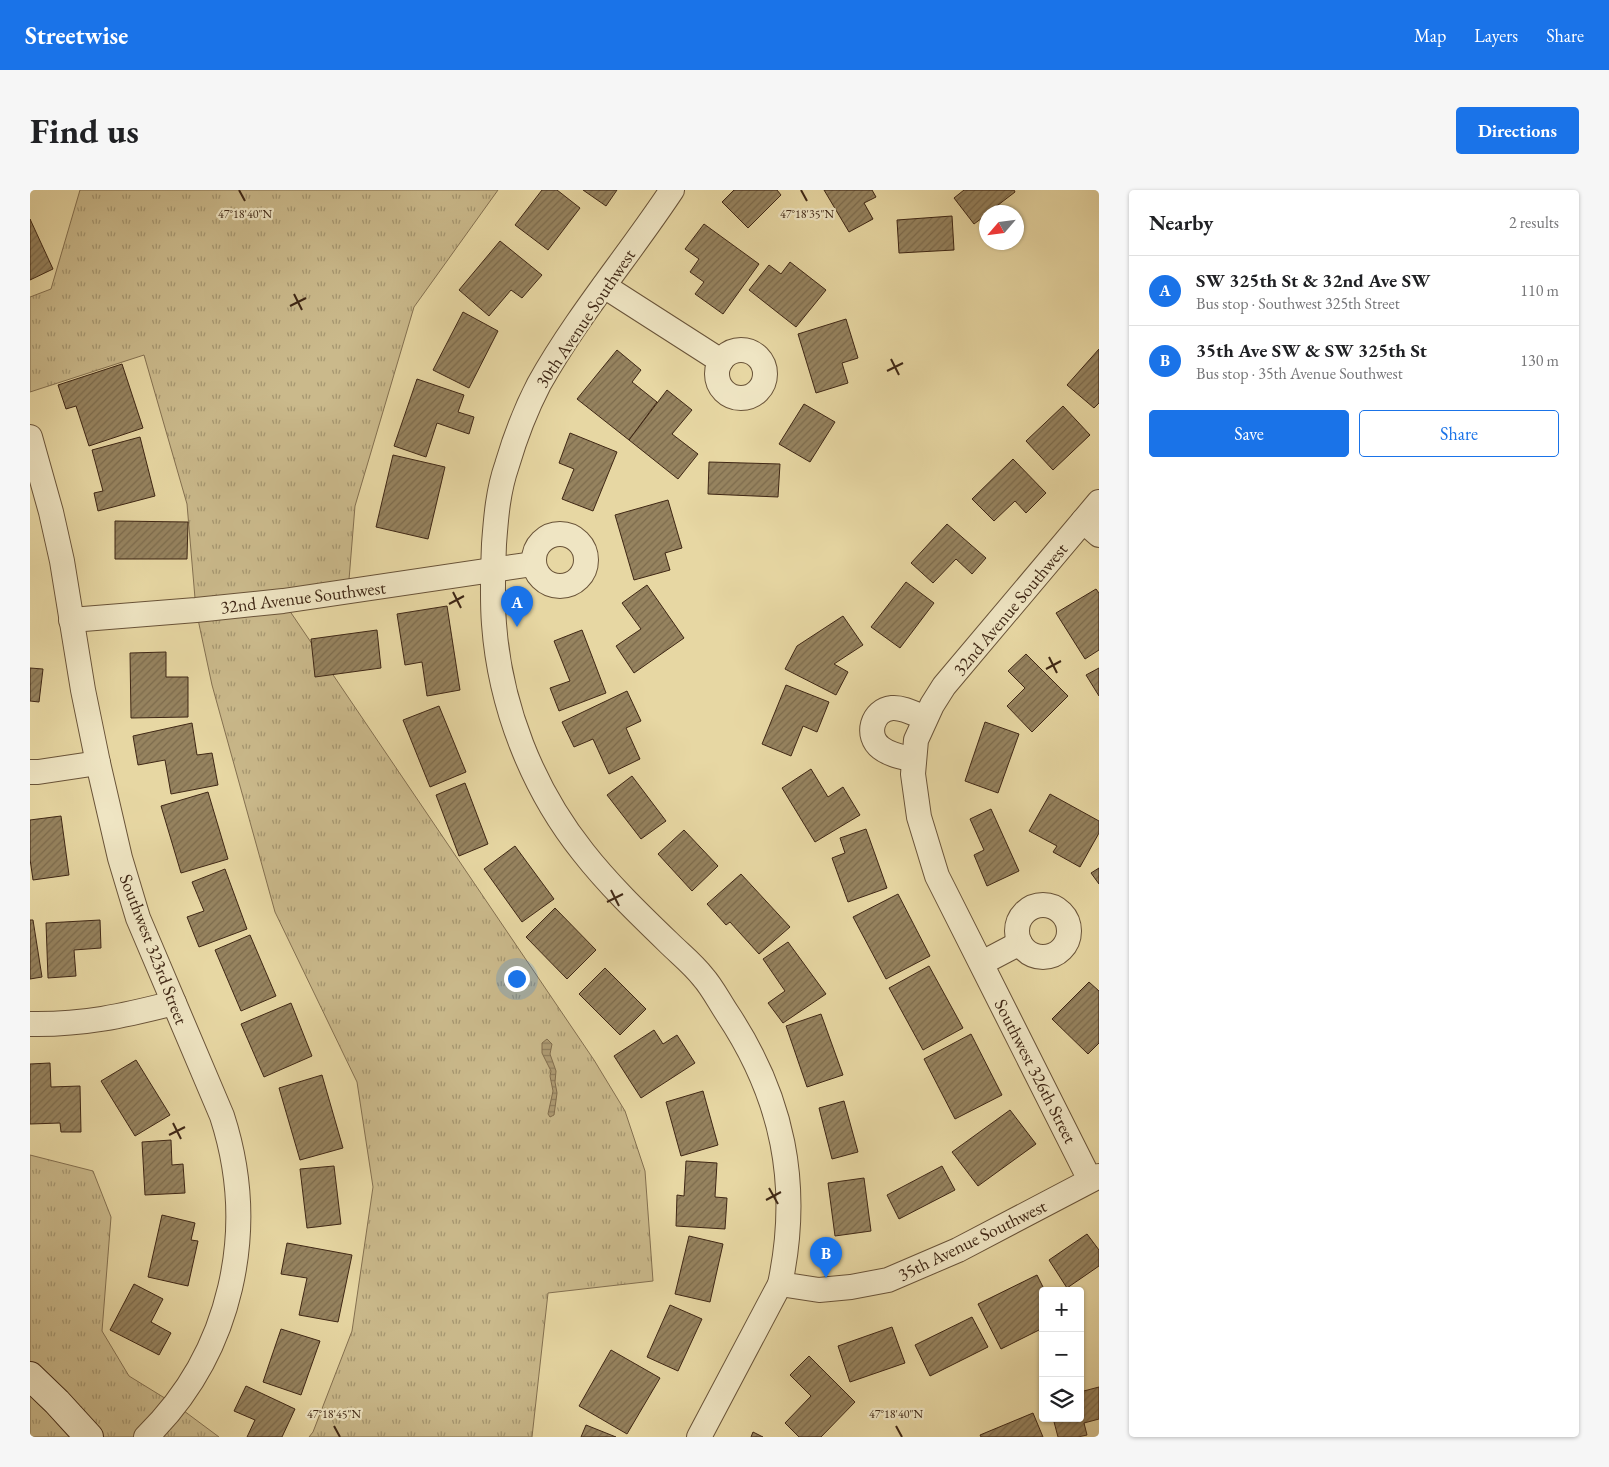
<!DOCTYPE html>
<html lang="en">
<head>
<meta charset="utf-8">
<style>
	body { margin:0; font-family:"EB Garamond",serif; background:#f6f6f6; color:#202124 }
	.controls { position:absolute; right:15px; bottom:15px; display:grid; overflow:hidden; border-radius:5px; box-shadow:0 1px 4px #0004 }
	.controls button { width:45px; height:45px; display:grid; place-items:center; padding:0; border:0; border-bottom:1px solid #e0e0e0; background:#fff; color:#202124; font:25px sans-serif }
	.compass { position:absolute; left:949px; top:15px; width:45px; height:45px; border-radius:50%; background:#fff; box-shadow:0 1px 4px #0004; rotate:242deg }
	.you { position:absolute; left:486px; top:788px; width:18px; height:18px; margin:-12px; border:4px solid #fff; border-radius:50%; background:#1a73e8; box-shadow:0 0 0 8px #1a73e833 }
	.badge { display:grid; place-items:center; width:32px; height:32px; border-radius:50%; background:#1a73e8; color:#fff; font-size:16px; font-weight:700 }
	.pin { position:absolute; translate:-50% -41px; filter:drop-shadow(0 1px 2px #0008) }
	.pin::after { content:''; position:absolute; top:26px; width:18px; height:15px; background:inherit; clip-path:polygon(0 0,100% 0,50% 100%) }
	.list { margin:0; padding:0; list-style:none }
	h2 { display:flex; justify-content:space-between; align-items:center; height:65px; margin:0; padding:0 20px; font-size:21px }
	h2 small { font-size:16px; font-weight:400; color:#757577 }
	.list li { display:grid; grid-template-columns:32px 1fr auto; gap:15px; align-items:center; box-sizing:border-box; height:70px; padding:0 20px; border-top:1px solid #e0e0e0 }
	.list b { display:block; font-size:19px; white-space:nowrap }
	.list p { margin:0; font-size:16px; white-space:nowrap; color:#757577 }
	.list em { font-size:16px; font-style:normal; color:#757577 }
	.actions { display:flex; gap:10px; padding:15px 20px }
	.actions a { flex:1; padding:11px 0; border:1px solid #1a73e8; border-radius:5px; text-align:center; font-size:18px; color:#1a73e8 }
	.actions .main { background:#1a73e8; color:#fff }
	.icon { flex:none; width:28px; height:28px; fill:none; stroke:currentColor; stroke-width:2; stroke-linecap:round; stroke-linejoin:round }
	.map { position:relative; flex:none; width:1069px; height:1247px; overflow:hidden; border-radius:5px }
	header { display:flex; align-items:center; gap:30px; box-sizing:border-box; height:70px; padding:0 25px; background:#1a73e8; color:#fff }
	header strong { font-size:24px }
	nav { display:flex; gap:28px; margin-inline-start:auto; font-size:18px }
	.intro { display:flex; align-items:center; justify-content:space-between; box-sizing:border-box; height:120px; padding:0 30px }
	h1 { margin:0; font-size:35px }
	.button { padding:12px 22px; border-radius:5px; background:#1a73e8; color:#fff; font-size:18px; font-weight:700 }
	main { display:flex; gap:30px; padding:0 30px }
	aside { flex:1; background:#fff; border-radius:5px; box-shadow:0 1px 4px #0004 }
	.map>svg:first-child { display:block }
	.grass { fill:url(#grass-tufts); stroke:#847050 }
	.water { fill:url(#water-rules); stroke:#826d4d }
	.building { fill:url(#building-hatch); stroke:#3f2715 }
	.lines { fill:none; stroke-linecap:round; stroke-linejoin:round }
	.street-casing { stroke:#695338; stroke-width:26 }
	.secondary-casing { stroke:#3f2715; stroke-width:30 }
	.street { stroke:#efe5c3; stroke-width:24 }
	.secondary { stroke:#efe5c3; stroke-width:28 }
	.ticks { fill:none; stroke:#3f2715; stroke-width:2 }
	.labels { text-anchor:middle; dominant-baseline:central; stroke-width:4.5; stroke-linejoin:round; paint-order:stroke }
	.street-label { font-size:18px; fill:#3f2715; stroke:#efe5c3 }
	.ticks-label { font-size:12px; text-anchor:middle; fill:#3f2715; stroke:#efe5c3; stroke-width:4.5; stroke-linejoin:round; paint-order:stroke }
</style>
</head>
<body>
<header>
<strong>Streetwise</strong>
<nav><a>Map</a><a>Layers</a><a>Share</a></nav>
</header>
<div class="intro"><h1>Find us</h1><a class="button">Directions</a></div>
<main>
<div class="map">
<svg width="1069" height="1247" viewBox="0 0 1069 1247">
	<defs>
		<pattern id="grass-tufts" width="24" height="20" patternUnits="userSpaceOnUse" patternTransform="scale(1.25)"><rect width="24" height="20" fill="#cab98b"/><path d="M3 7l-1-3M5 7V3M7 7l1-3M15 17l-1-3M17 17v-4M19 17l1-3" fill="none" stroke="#a59670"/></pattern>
		<pattern id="water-rules" width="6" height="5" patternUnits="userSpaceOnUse" patternTransform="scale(1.25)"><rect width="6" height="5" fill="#ae9b73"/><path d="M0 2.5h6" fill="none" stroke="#8f7e5d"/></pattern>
		<pattern id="building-hatch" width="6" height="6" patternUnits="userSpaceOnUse" patternTransform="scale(1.25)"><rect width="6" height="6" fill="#96835f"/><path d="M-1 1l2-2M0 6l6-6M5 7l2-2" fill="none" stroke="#7c6b4d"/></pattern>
	</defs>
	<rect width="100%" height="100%" fill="#e7d7a3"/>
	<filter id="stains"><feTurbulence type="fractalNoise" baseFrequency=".004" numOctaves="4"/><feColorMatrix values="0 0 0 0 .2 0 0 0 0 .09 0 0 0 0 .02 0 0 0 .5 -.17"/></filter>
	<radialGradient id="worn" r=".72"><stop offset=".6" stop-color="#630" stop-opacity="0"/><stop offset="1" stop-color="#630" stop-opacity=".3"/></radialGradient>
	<g class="grass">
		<polygon points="50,0 468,0 384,117 325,316 318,402 253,411 564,870 595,921 615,981 623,1091 518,1103 502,1247 279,1247 283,1242 322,1141 343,997 327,892 245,722 182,495 166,420 157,314 114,165 0,202 0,107 21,99"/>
		<polygon points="0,965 63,981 81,1027 72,1141 99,1186 146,1215 189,1247 0,1247"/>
	</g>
	<polygon class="water" points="517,849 522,854 520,864 526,881 525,892 527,903 524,925 520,927 518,924 523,901 520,886 521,881 512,863 512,853"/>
	<g class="building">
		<polygon points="512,0 527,0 550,18 518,60 485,35"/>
		<polygon points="553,0 587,0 576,16"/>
		<polygon points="704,0 747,0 751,5 718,38 692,12"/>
		<polygon points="794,0 842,0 846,7 834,13 843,29 819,42"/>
		<polygon points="934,0 984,0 985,2 959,22 956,22 956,25 944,34 924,8"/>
		<polygon points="922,26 924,60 869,63 867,30"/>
		<polygon points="0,29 23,79 0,90"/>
		<polygon points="674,34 729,74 693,124 665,104 674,92 660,82 669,69 655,59"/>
		<polygon points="470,51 512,85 492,108 481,100 459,126 429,100"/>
		<polygon points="760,72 796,100 766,137 719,100 739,75 751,84"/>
		<polygon points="433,122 468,141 439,198 403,180"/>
		<polygon points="816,129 828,168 812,173 818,193 786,203 768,144"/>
		<polygon points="1069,159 1069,213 1064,218 1037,195"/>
		<polygon points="587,160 611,180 602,192 627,212 599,250 547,209"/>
		<polygon points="92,174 113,238 59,256 46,216 36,219 28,195"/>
		<polygon points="387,189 434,205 428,222 444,227 439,244 407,233 396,267 364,256"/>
		<polygon points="637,200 662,220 642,244 668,264 648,289 599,250"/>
		<polygon points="774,214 805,232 780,272 749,254"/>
		<polygon points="1033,216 1060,245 1023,280 996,251"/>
		<polygon points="540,243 587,262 563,321 532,309 544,279 529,273"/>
		<polygon points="110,247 125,306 68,321 64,303 73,301 62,260"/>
		<polygon points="363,265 415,277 398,349 346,337"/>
		<polygon points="983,269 1016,303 996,323 985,311 964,331 942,309"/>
		<polygon points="679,272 750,274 748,307 678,304"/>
		<polygon points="638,310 652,358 635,363 640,380 604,390 585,325"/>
		<polygon points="85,331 158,332 157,369 85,369"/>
		<polygon points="917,334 956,368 942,384 926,369 903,393 881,373"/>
		<polygon points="876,392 904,413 870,458 841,437"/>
		<polygon points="617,395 654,448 604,483 586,456 611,439 592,413"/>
		<polygon points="1066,399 1069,403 1069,460 1055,469 1026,423"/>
		<polygon points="417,416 430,500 397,506 392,472 375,475 367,424"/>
		<polygon points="813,426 833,455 804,474 818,482 806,505 755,479 767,456"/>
		<polygon points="347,440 351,478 285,487 281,449"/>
		<polygon points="552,440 576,503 529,521 520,498 540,491 524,451"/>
		<polygon points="136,462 136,487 158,487 158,527 101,528 100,463"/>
		<polygon points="996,464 1038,506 1002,542 977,516 995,498 978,481"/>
		<polygon points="0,478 13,479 9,512 0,511"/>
		<polygon points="1069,478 1069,506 1056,485"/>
		<polygon points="756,495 799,512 787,542 773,536 761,566 732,554"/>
		<polygon points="597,501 611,531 596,538 610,569 579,584 563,549 544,557 532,532"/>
		<polygon points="409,516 436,582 400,597 373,530"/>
		<polygon points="955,532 989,544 968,603 935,591"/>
		<polygon points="162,533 167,565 182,563 188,595 141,604 135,570 108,575 103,546"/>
		<polygon points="781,579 798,607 813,597 830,625 785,652 752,598"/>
		<polygon points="602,586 636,631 611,649 577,605"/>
		<polygon points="435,593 458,654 429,666 406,605"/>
		<polygon points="178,602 198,669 151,683 131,616"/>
		<polygon points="1020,604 1069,631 1069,643 1050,677 1023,662 1027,656 999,641"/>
		<polygon points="961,619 989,681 957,696 944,665 954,660 940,629"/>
		<polygon points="31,626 39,685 3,690 0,669 0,630"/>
		<polygon points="836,639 857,698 818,712 802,668 815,663 810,648"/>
		<polygon points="654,640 688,676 662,701 628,664"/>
		<polygon points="485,656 524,709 492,732 454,679"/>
		<polygon points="1069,678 1069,694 1061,683"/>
		<polygon points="195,679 217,739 169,757 157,727 174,721 162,692"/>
		<polygon points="711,684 760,737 729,764 700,732 696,735 677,714"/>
		<polygon points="868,704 900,766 856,789 823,727"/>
		<polygon points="525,718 566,760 537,789 496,747"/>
		<polygon points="0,730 3,730 12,787 0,789"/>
		<polygon points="70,730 71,758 44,760 46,786 18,788 16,733"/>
		<polygon points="220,745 246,806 211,821 185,760"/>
		<polygon points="758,752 796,804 753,833 738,813 755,801 733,769"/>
		<polygon points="899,776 933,838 893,860 859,798"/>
		<polygon points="575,778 616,819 590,845 549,804"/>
		<polygon points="1059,792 1069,801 1069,853 1058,864 1022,829"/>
		<polygon points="261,813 282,866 234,887 211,834"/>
		<polygon points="791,824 813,885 777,897 756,836"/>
		<polygon points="624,840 633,854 647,845 665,873 611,908 584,866"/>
		<polygon points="941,844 972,905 925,929 894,869"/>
		<polygon points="106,870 140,925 105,946 71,891"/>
		<polygon points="20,873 21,897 50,896 51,942 31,942 30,933 0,934 0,874"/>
		<polygon points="292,885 313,958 270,970 249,898"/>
		<polygon points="673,901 688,955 651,966 636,912"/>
		<polygon points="814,911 828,962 802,969 789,918"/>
		<polygon points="980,920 1006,954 948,996 922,962"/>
		<polygon points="141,950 142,975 153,974 155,1003 115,1005 112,952"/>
		<polygon points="656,971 687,973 685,1007 697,1008 695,1039 646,1036 647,1005 654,1006"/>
		<polygon points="304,976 311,1034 277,1038 270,979"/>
		<polygon points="912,976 925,1000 869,1029 857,1005"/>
		<polygon points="834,988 841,1041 805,1046 798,993"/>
		<polygon points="132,1025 165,1033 161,1050 168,1051 158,1096 118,1087"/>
		<polygon points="1057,1044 1069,1060 1069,1076 1037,1098 1019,1070"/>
		<polygon points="659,1046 693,1054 680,1112 645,1104"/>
		<polygon points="257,1053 322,1065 308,1132 269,1125 277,1088 251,1084"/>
		<polygon points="1007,1085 1015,1101 1013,1101 1013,1138 971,1159 948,1114"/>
		<polygon points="104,1094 133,1109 121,1132 141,1143 129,1165 80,1140"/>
		<polygon points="640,1115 672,1129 648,1181 617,1167"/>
		<polygon points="942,1127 958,1157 900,1186 885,1155"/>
		<polygon points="862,1137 875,1173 820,1192 808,1156"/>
		<polygon points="251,1139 290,1151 271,1205 233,1192"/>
		<polygon points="581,1160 630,1188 597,1244 549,1216"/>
		<polygon points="779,1166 825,1212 791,1247 769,1247 755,1233 781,1206 760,1185"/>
		<polygon points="216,1196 265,1219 252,1247 217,1247 225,1230 204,1221"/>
		<polygon points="1069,1197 1069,1229 1054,1233 1057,1245 1048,1247 1028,1247 1023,1228 1050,1228 1050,1202"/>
		<polygon points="1003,1223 1013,1247 951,1247 950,1245"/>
		<polygon points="556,1235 586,1247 551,1247"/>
		<polygon points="723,1242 733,1247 721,1247"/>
	</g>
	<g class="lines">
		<defs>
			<g id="street">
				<path d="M 642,0 C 599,65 547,126 509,194 C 496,219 485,248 477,275 C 468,301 466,327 464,354 C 463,380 462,408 464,434 C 470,516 502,598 553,662 C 578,694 609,724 638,752 C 649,763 663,774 673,787 C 682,797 689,811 697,823 C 753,907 771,995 750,1094 L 669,1247"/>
				<polyline points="574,96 691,171"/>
				<circle cx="711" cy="184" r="24"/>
				<path d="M 0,247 L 21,322 L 32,371 L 53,500 L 68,573 L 90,668 L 108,728 L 192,926 C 229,1040 202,1163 116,1247"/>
				<polyline points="1053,331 1069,345"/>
				<circle cx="530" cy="370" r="26"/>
				<polyline points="41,430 166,420 253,411 503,374"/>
				<path d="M 884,570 C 873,567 860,565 851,558 C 835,546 842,520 862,518 C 873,517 885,524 895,528"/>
				<polyline points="0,582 8,582 68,573"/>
				<circle cx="1013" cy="741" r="26"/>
				<polyline points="952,773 990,753"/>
				<path d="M 0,834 C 53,835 93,826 144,813"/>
				<polyline points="1060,990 907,686 889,627 883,584 886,550 902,515 914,496 1069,312"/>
				<polyline points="750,1094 789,1100 821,1097 858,1090 928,1060 1069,986"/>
			</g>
			<polyline id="secondary" points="0,1186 27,1212 59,1247"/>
		</defs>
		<use href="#street" class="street-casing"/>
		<use href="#secondary" class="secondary-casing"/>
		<use href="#street" class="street"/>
		<use href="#secondary" class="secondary"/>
	</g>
	<path class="ticks" d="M 209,0 L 215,11M 771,0 L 777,11M 264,104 L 272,120M 260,116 L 276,108M 861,169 L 869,185M 857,181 L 873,173M 423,402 L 431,418M 419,414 L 434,406M 1019,467 L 1027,483M 1016,479 L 1031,471M 581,700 L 589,716M 577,712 L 593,704M 143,933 L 151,949M 139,945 L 155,937M 739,998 L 748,1014M 736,1010 L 751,1002M 304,1236 L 310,1247M 866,1236 L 872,1247"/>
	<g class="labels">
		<g class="street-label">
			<text transform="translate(555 128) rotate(-56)">30th Avenue Southwest</text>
			<text transform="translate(273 407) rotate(-7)">32nd Avenue Southwest</text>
			<text transform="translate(980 419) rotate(-50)">32nd Avenue Southwest</text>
			<text transform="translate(124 759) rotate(69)">Southwest 323rd Street</text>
			<text transform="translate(1006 881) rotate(63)">Southwest 326th Street</text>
			<text transform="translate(942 1050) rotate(-26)">35th Avenue Southwest</text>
		</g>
	</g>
	<g class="ticks-label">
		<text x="215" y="28">47°18'40"N</text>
		<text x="777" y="28">47°18'35"N</text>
		<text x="304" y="1228">47°18'45"N</text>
		<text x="866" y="1228">47°18'40"N</text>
	</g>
	<rect width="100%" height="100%" filter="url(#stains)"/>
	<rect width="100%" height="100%" fill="url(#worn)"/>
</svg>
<div class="controls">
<button>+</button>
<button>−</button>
<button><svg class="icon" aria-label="layers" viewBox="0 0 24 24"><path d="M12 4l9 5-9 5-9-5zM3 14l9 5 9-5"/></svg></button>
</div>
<svg class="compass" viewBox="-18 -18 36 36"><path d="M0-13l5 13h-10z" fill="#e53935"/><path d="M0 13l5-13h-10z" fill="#757577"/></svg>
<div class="you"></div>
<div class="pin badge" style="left:487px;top:437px">A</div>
<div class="pin badge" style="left:796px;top:1088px">B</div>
</div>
<aside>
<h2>Nearby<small>2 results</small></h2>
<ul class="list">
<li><span class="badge">A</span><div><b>SW 325th St &amp; 32nd Ave SW</b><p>Bus stop · Southwest 325th Street</p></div><em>110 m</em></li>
<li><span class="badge">B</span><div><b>35th Ave SW &amp; SW 325th St</b><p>Bus stop · 35th Avenue Southwest</p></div><em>130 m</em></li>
</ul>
<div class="actions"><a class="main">Save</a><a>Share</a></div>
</aside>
</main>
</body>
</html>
